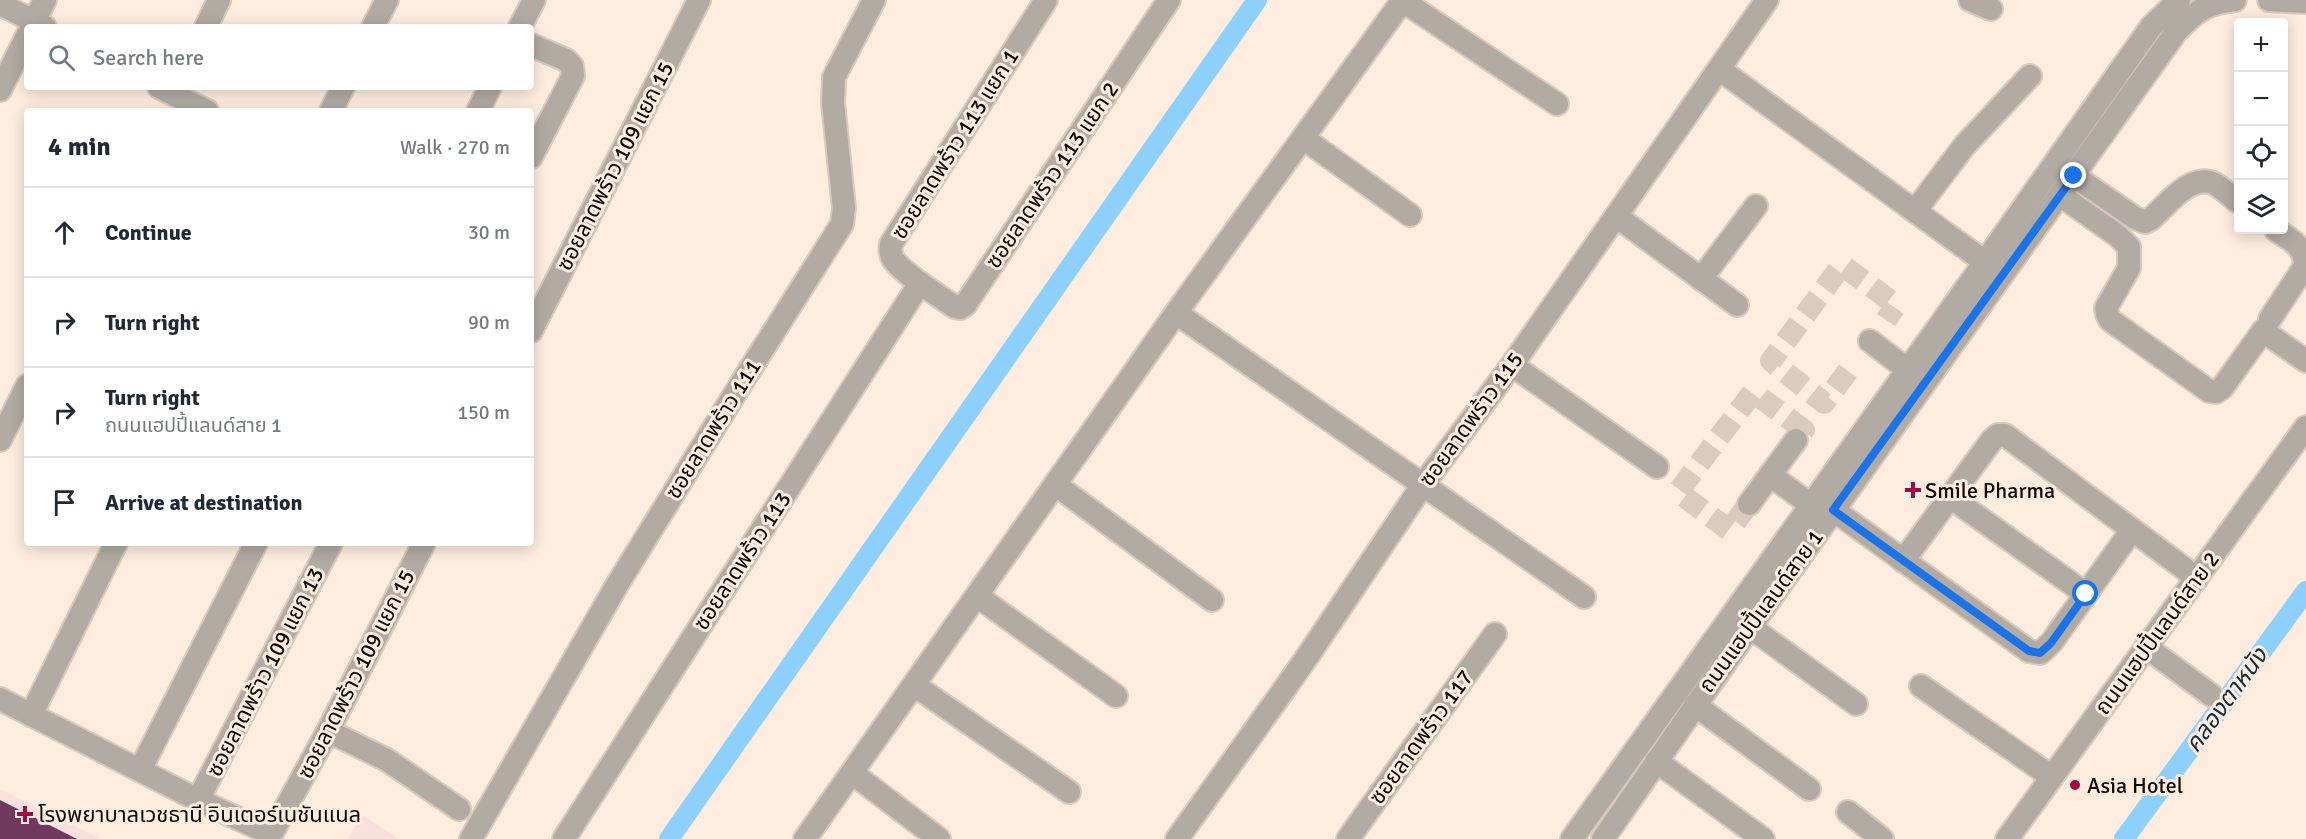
<!DOCTYPE html>
<html lang="en">
<head>
<meta charset="utf-8">
<style>
	body { margin:0; font-family:Signika,"Noto Sans Thai",sans-serif; background:#f2f2f3; color:#1f2937 }
	.controls { position:absolute; right:18px; top:18px; display:grid; overflow:hidden; border-radius:6px; box-shadow:0 3px 15px #0003 }
	.controls button { width:54px; height:54px; display:grid; place-items:center; padding:0; border:0; border-bottom:2px solid #e0e1e3; background:#fff; color:#1f2937; font:30px sans-serif }
	.stop { position:absolute; width:18px; height:18px; margin:-14px; border:4px solid #1a73e8; border-radius:50%; background:#fff }
	.stop.end { background:#1a73e8; border-color:#fff; box-shadow:0 2px 6px #0008 }
	.list { margin:0; padding:0; list-style:none }
	h2 { display:flex; justify-content:space-between; align-items:center; height:78px; margin:0; padding:0 24px; font-size:26px }
	h2 small { font-size:20px; font-weight:400; color:#747a83 }
	.list li { display:grid; grid-template-columns:39px 1fr auto; gap:18px; align-items:center; box-sizing:border-box; height:90px; padding:0 24px; border-top:2px solid #e0e1e3 }
	.list b { display:block; font-size:22px; white-space:nowrap }
	.list p { margin:0; font-size:20px; white-space:nowrap; color:#747a83 }
	.list em { font-size:20px; font-style:normal; color:#747a83 }
	.icon { flex:none; width:33px; height:33px; fill:none; stroke:currentColor; stroke-width:2; stroke-linecap:round; stroke-linejoin:round }
	.map { position:relative; flex:none; width:2306px; height:839px; overflow:hidden }
	.search { position:absolute; background:#fff; box-shadow:0 3px 15px #0003; left:24px; top:24px; width:510px; height:66px; display:flex; align-items:center; gap:15px; box-sizing:border-box; padding:0 21px; border-radius:6px; color:#747a83; font-size:22px }
	.panel { position:absolute; background:#fff; box-shadow:0 3px 15px #0003; left:24px; top:108px; width:510px; height:438px; border-radius:6px }
	.map>svg:first-child { display:block }
	.medical { fill:#fae0da }
	.lines { fill:none; stroke-linecap:round; stroke-linejoin:round }
	.canal { stroke:#8dd0fc; stroke-width:20 }
	.building { fill:#71395e }
	.minor-tunnel { stroke:#dacbbe; stroke-width:22; stroke-dasharray:22 11; stroke-linecap:butt }
	.minor-casing { stroke:#d8c9bb; stroke-width:26 }
	.minor { stroke:#b2aba4; stroke-width:22 }
	.route { stroke:#1a73e8; stroke-width:8 }
	.poi-dot { fill:#a20947; stroke:#feedde; stroke-width:2 }
	.labels { text-anchor:middle; dominant-baseline:central; stroke-width:6; stroke-linejoin:round; paint-order:stroke }
	.street-label { font-size:22px; fill:#100a06; stroke:#feedde }
	.poi-label { font-size:22px; fill:#100a06; stroke:#feedde; text-anchor:start }
	.water-label { font-size:24px; font-style:italic; fill:#112f42; stroke:#feedde }
</style>
</head>
<body>
<div class="map">
<svg width="2306" height="839" viewBox="0 0 2306 839">
	<rect width="100%" height="100%" fill="#feedde"/>
	<g class="medical">
		<polygon points="0,789 101,839 0,839"/>
		<polygon points="362,815 400,839 348,839"/>
	</g>
	<g class="lines">
		<g class="canal">
			<polyline points="669,839 1257,0"/>
			<polyline points="2124,839 2306,591"/>
		</g>
	</g>
	<polygon class="building" points="0,800 77,839 0,839"/>
	<g class="lines">
		<g class="minor-tunnel">
			<polyline points="1848,371 1824,403 1771,361 1842,265 1896,305 1886,320"/>
			<polyline points="1749,504 1729,530 1678,492 1753,392 1804,430 1796,440"/>
		</g>
		<defs>
			<g id="minor">
				<path d="M 1046,0 L 891,244 C 890,250 890,254 893,259 C 903,274 939,296 955,307 L 960,308 L 965,305 L 1169,0"/>
				<polyline points="1970,0 1991,9"/>
				<polyline points="2269,0 2306,2"/>
				<polyline points="1403,1 1557,104"/>
				<polyline points="0,4 45,27"/>
				<polyline points="31,27 45,0"/>
				<polyline points="206,27 219,0"/>
				<polyline points="373,27 387,0"/>
				<polyline points="520,27 534,0"/>
				<polyline points="531,45 566,60 572,66 573,76 531,157"/>
				<polyline points="1719,69 1985,262"/>
				<polyline points="159,87 207,111"/>
				<polyline points="0,90 27,36"/>
				<polyline points="331,111 343,87"/>
				<polyline points="478,111 490,87"/>
				<polyline points="1303,138 1410,215"/>
				<path d="M 2074,176 L 2135,218 L 2145,222 L 2151,219 C 2167,205 2191,172 2215,184 C 2223,189 2231,196 2238,202"/>
				<polyline points="2060,195 2118,236 2129,247 2129,268 2106,308 2107,314 2110,320 2209,391 2216,392 2222,388 2263,331 2306,361"/>
				<polyline points="1915,211 1965,145 2030,76"/>
				<polyline points="1616,216 1737,305"/>
				<polyline points="1701,279 1756,206"/>
				<polyline points="1176,313 1584,597"/>
				<path d="M 2270,319 L 2305,266 C 2305,246 2291,240 2276,230"/>
				<polyline points="531,331 699,0"/>
				<polyline points="1870,341 1908,370"/>
				<polyline points="1512,365 1657,467"/>
				<polyline points="0,440 27,386"/>
				<polyline points="1770,475 1811,505"/>
				<polyline points="1056,485 1212,600"/>
				<polyline points="1950,497 2086,594"/>
				<polyline points="1821,501 2029,651 2040,653 2051,643 2132,530"/>
				<polyline points="1749,504 1796,440"/>
				<polyline points="1903,561 1992,440 1998,435 2005,435 2197,578"/>
				<polyline points="977,596 1116,696"/>
				<polyline points="1750,627 1856,704"/>
				<polyline points="2146,647 2211,695"/>
				<polyline points="914,685 1069,792"/>
				<polyline points="1921,686 2052,777"/>
				<polyline points="0,699 198,800 267,832 273,831 328,731 424,543"/>
				<polyline points="1695,705 1809,789"/>
				<polyline points="31,715 116,543"/>
				<polyline points="328,731 387,760 459,809"/>
				<polyline points="1656,761 1763,839"/>
				<polyline points="140,770 256,543"/>
				<polyline points="852,773 939,839"/>
				<polyline points="198,800 331,543"/>
				<polyline points="1848,812 1882,839"/>
				<polyline points="471,839 617,585 744,379 842,224 844,208 833,103 834,77 874,0"/>
				<polyline points="564,839 920,283"/>
				<polyline points="805,839 1176,313 1403,0"/>
				<polyline points="1177,839 1303,663 1422,486 1512,365 1767,0"/>
				<polyline points="1348,839 1495,634"/>
				<polyline points="1572,839 1985,262 2151,27 2179,0"/>
				<path d="M 1603,839 L 1750,627 L 2176,32 C 2196,11 2206,3 2235,0"/>
				<polyline points="2007,839 2306,427"/>
			</g>
		</defs>
		<use href="#minor" class="minor-casing"/>
		<use href="#minor" class="minor"/>
	</g>
	<g class="lines">
		<polyline class="route" points="2074,176 1833,510 2029,651 2040,653 2051,643 2086,594"/>
	</g>
	<g class="poi-dot">
		<path d="M1910 481h6v6h6v6h-6v6h-6v-6h-6v-6h6z"/>
		<circle cx="2075" cy="785" r="6"/>
		<path d="M22 805h6v6h6v6h-6v6h-6v-6h-6v-6h6z"/>
	</g>
	<g class="labels">
		<g class="street-label">
			<text transform="translate(955 144) rotate(-58)">ซอยลาดพร้าว 113 แยก 1</text>
			<text transform="translate(615 166) rotate(-63)">ซอยลาดพร้าว 109 แยก 15</text>
			<text transform="translate(1052 175) rotate(-56)">ซอยลาดพร้าว 113 แยก 2</text>
			<text transform="translate(1471 419) rotate(-54)">ซอยลาดพร้าว 115</text>
			<text transform="translate(713 429) rotate(-58)">ซอยลาดพร้าว 111</text>
			<text transform="translate(742 561) rotate(-57)">ซอยลาดพร้าว 113</text>
			<text transform="translate(1761 611) rotate(-54)">ถนนแฮปปี้แลนด์สาย 1</text>
			<text transform="translate(2157 633) rotate(-54)">ถนนแฮปปี้แลนด์สาย 2</text>
			<text transform="translate(265 672) rotate(-63)">ซอยลาดพร้าว 109 แยก 13</text>
			<text transform="translate(356 674) rotate(-63)">ซอยลาดพร้าว 109 แยก 15</text>
			<text transform="translate(1421 737) rotate(-54)">ซอยลาดพร้าว 117</text>
		</g>
		<g class="poi-label">
			<text x="1925" y="490">Smile Pharma</text>
			<text x="2087" y="785">Asia Hotel</text>
			<text x="38" y="814">โรงพยาบาลเวชธานี อินเตอร์เนชันแนล</text>
		</g>
		<g class="water-label">
			<text transform="translate(2226 700) rotate(-54)">คลองตาหนัง</text>
		</g>
	</g>
</svg>
<div class="controls">
<button>+</button>
<button>−</button>
<button><svg class="icon" aria-label="locate" viewBox="0 0 24 24"><circle cx="12" cy="12" r="6"/><path d="M12 2v4M12 18v4M2 12h4M18 12h4"/></svg></button>
<button><svg class="icon" aria-label="layers" viewBox="0 0 24 24"><path d="M12 4l9 5-9 5-9-5zM3 14l9 5 9-5"/></svg></button>
</div>
<div class="stop" style="left:2086px;top:594px"></div>
<div class="stop end" style="left:2074px;top:176px"></div>
<div class="search"><svg class="icon" aria-label="search" viewBox="0 0 24 24"><circle cx="10" cy="10" r="6"/><path d="M15 15l6 6"/></svg>Search here</div>
<section class="panel">
<h2>4 min<small>Walk · 270 m</small></h2>
<ul class="list">
<li><svg class="icon" aria-label="ahead" viewBox="0 0 24 24"><path d="M12 20V5M6 11l6-6 6 6"/></svg><div><b>Continue</b></div><em>30 m</em></li>
<li><svg class="icon" aria-label="right" viewBox="0 0 24 24"><path d="M7 20v-9h11M14 6l5 5-5 5"/></svg><div><b>Turn right</b></div><em>90 m</em></li>
<li><svg class="icon" aria-label="right" viewBox="0 0 24 24"><path d="M7 20v-9h11M14 6l5 5-5 5"/></svg><div><b>Turn right</b><p>ถนนแฮปปี้แลนด์สาย 1</p></div><em>150 m</em></li>
<li><svg class="icon" aria-label="arrive" viewBox="0 0 24 24"><path d="M6 21V4h12l-3 4 3 4H6"/></svg><div><b>Arrive at destination</b></div></li>
</ul>
</section>
</div>
</body>
</html>
